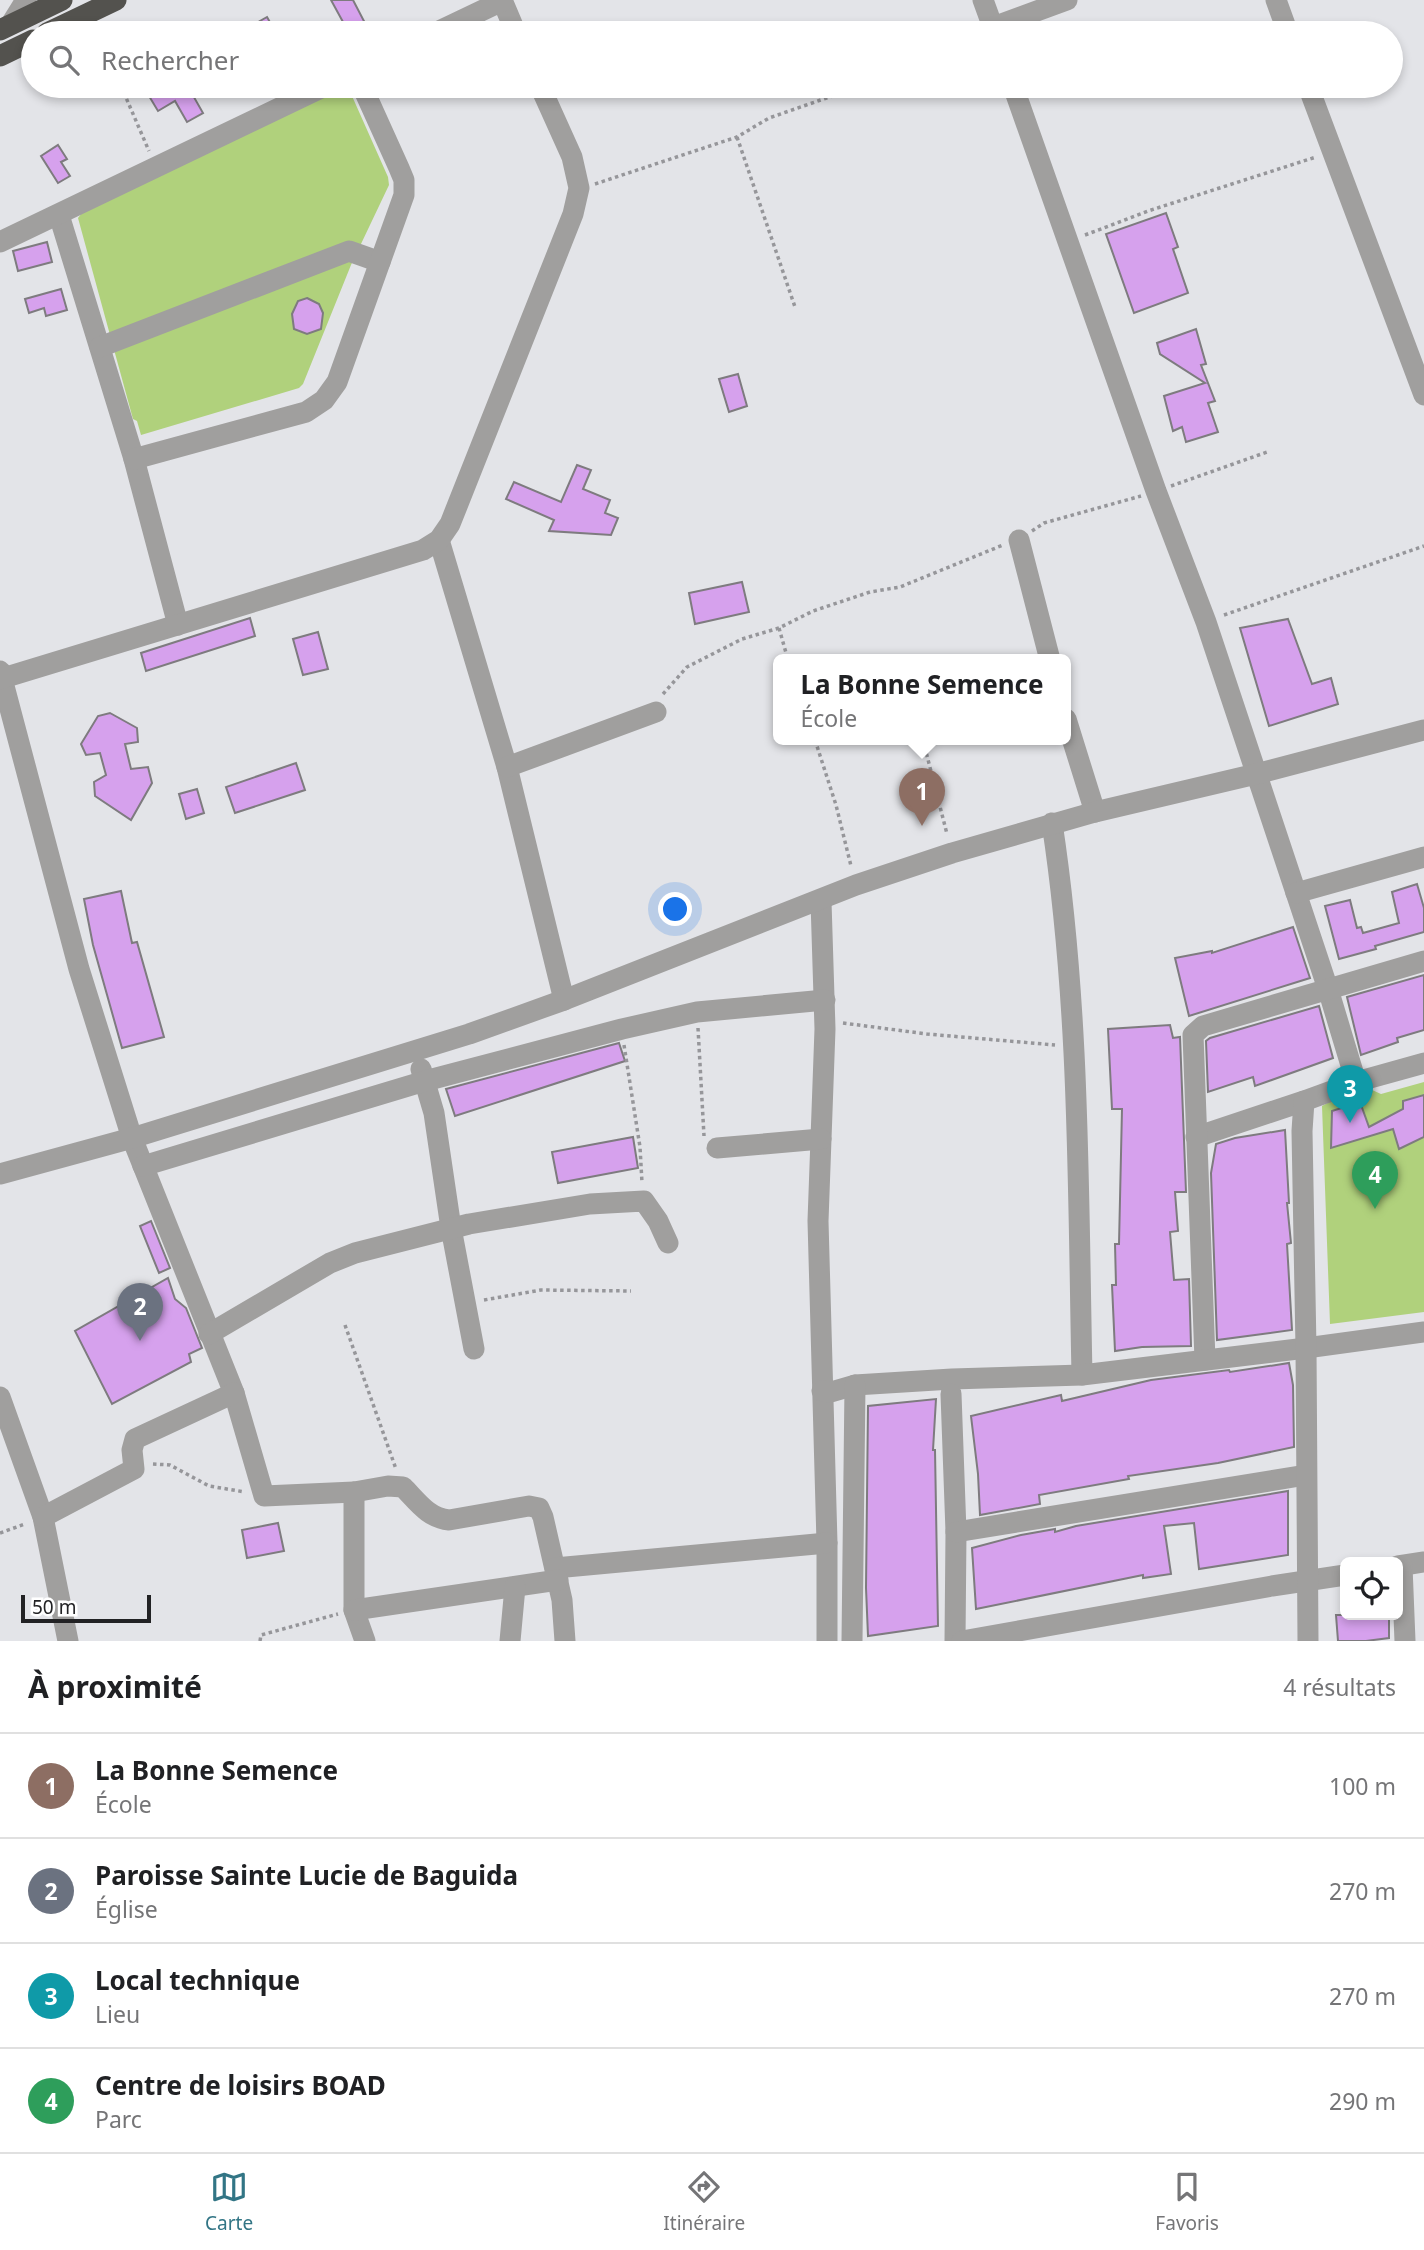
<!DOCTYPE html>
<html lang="fr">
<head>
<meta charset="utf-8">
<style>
	body { margin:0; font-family:"Noto Sans",sans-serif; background:#f6f6f6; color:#202124 }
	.controls { position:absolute; right:21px; bottom:21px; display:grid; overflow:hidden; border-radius:10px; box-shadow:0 4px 10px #0003 }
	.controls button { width:63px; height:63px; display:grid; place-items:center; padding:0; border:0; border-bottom:2px solid #e0e0e0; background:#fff; color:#202124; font:35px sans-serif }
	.scale { position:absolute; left:21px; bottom:18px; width:130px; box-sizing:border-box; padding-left:7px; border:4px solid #222224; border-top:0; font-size:19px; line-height:24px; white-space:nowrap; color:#222224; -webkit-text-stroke:5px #fff; paint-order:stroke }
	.you { position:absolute; left:676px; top:910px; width:24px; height:24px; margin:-18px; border:5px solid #fff; border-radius:50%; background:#1a73e8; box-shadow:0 0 0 10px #1a73e833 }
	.badge { display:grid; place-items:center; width:46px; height:46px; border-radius:50%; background:#327585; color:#fff; font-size:23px; font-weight:700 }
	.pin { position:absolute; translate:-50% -58px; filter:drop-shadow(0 2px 4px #0008) }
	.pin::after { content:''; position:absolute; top:37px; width:24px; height:21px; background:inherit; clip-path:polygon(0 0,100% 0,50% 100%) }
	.popup { position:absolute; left:773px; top:654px; width:298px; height:91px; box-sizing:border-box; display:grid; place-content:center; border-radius:10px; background:#fff; filter:drop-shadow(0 2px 5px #0005); font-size:23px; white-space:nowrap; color:#757577 }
	.popup b { font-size:26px; color:#202124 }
	.popup::after { content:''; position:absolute; left:50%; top:100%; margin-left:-14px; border:14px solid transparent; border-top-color:#fff }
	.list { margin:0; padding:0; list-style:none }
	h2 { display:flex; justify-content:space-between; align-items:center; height:91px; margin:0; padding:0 28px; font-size:30px }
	h2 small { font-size:23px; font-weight:400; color:#757577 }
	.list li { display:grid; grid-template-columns:46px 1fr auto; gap:21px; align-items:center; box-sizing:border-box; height:105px; padding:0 28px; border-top:2px solid #e0e0e0 }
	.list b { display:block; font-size:26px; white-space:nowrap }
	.list p { margin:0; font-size:23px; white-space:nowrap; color:#757577 }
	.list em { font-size:23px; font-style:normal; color:#757577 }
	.icon { flex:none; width:38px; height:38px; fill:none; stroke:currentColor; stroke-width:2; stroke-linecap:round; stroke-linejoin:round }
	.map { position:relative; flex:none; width:1424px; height:1641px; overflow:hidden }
	.search { position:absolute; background:#fff; box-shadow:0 4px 10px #0003; left:21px; right:21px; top:21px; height:77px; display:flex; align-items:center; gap:18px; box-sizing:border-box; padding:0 24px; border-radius:38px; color:#757577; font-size:26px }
	.sheet { height:511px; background:#fff }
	nav { display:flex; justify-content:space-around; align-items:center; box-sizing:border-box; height:98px; border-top:2px solid #e0e0e0; background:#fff; font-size:19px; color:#757577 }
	nav a { display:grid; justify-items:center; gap:4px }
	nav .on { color:#327585 }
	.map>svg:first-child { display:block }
	.green { fill:#b0d17c }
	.building { fill:#d6a1ed; stroke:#7e7b7f; stroke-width:2 }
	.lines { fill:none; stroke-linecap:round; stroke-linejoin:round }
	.path { stroke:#96969a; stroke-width:3.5; stroke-dasharray:3.5 3.5; stroke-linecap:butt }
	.minor { stroke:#a09f9e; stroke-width:21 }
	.highway { stroke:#53524e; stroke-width:21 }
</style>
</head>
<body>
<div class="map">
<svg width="1424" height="1641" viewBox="0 0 1424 1641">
	<rect width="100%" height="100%" fill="#e3e4e8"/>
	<g class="green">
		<polygon points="330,86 348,87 388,177 389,185 351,265 303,384 299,388 141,435 137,421 133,419 78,218 82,213"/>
		<polygon points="1424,1082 1424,1312 1330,1324 1322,1106 1361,1085 1381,1094"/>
	</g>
	<g class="building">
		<polygon points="331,0 353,0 366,25 349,33"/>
		<polygon points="267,17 276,33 239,33"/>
		<polygon points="143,86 202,86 191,92 203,113 187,122 175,101 158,111"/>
		<polygon points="58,145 67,159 61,162 70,176 58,183 41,156"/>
		<polygon points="1166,213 1178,247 1173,249 1188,293 1134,313 1106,234"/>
		<polygon points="47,242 52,262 18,271 13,251"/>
		<polygon points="61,289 67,310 46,316 44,308 29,313 25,299"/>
		<polygon points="307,298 319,304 323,313 321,329 307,334 294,329 292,314 298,301"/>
		<polygon points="1196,329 1206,364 1201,365 1215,401 1208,403 1218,432 1186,442 1182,427 1173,431 1164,396 1205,383 1160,354 1157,343"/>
		<polygon points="738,374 747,406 729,412 719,379"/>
		<polygon points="577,465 591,470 583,489 610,500 605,513 618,518 611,535 549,531 554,520 506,499 514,482 561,502"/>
		<polygon points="742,582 749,612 695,624 689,593"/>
		<polygon points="250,618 255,636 146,671 141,653"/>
		<polygon points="1288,619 1312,684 1331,678 1338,704 1269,726 1240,628"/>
		<polygon points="318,632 328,669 303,675 293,639"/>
		<polygon points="110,713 137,728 138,742 125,744 131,769 148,767 152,783 131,820 95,796 94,782 106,775 100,753 86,755 81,744 98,716"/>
		<polygon points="296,763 305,790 235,813 226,787"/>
		<polygon points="197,789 204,813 186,819 179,794"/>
		<polygon points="1417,884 1424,908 1424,932 1375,946 1376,949 1339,959 1325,906 1350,900 1357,928 1361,927 1363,933 1399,923 1392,892"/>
		<polygon points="121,891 132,943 137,942 164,1037 122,1048 93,945 84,899"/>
		<polygon points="1293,927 1310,978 1189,1016 1175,958 1212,951 1212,953"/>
		<polygon points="1424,975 1424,1030 1397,1038 1398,1042 1361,1055 1347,997"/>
		<polygon points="1319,1006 1333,1058 1255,1086 1253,1077 1208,1092 1206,1041 1210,1038"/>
		<polygon points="1170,1025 1173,1038 1180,1037 1186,1192 1175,1192 1178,1231 1170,1232 1174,1280 1189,1279 1191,1346 1142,1347 1115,1351 1112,1285 1116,1285 1115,1244 1119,1244 1122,1109 1112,1109 1108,1029"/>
		<polygon points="619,1043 625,1061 455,1116 446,1089"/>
		<polygon points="1424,1095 1424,1137 1399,1149 1393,1129 1331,1148 1332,1111 1360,1102 1369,1127 1403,1109 1403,1101"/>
		<polygon points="1285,1130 1289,1203 1287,1203 1291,1243 1287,1244 1292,1330 1217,1340 1211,1173 1216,1144 1235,1138"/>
		<polygon points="633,1137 638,1168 558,1183 552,1152"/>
		<polygon points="151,1221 170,1268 159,1273 140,1226"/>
		<polygon points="168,1278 175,1299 186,1308 202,1348 189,1354 191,1362 112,1404 75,1331"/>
		<polygon points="1289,1363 1293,1385 1294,1447 1218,1463 1128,1476 1129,1479 1039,1495 1040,1504 980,1515 978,1474 971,1416 1061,1395 1062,1401 1151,1380 1229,1370 1230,1372"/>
		<polygon points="936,1399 933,1450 935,1450 938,1626 868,1636 866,1588 868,1406"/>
		<polygon points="1288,1491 1288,1555 1199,1569 1194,1523 1164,1526 1171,1574 1143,1578 1143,1575 976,1609 972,1548 1021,1535 1055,1529 1055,1532 1076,1526"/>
		<polygon points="278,1523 284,1551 247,1558 242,1530"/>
		<polygon points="1336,1615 1389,1615 1389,1638 1366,1641 1338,1641"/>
	</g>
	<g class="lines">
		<g class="path">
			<polyline points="121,86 149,151"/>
			<polyline points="737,137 795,307"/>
			<polyline points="595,184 737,137 769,118 861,86"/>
			<polyline points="1085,235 1148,211 1316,157"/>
			<polyline points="1171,486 1270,451"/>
			<polyline points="1032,531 1044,523 1141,496"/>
			<polyline points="1224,615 1424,546"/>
			<polyline points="779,628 788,660"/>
			<polyline points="663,694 687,667 742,639 779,628 813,611 870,592 900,587 1003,545"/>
			<polyline points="815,740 836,805 851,866"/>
			<polyline points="923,740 947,834"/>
			<polyline points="843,1023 927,1034 1055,1045"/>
			<polyline points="698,1028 704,1136"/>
			<polyline points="624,1045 640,1147 642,1183"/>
			<polyline points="484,1300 541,1290 631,1291"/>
			<polyline points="345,1325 396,1469"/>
			<polyline points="153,1464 170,1465 209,1486 245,1492"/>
			<polyline points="0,1533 25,1524"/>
			<polyline points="260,1641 261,1635 338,1614"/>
		</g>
		<g class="minor">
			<polyline points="502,0 516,33"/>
			<polyline points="983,0 995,33"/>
			<polyline points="1276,0 1288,33"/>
			<polyline points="11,24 26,0"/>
			<polyline points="993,27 1067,0"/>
			<polyline points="435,33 502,1"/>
			<polyline points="1013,86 1156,491 1206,622 1328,989 1356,1082"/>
			<polyline points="1308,86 1424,395"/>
			<polyline points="59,215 134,459 178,625"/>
			<polyline points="0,242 325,86"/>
			<polyline points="100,347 349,251 380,262"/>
			<polyline points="134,459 306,412 324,400 337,382 404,195 404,180 399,168 362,86"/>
			<polyline points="439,540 507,767 564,1000"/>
			<polyline points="1019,540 1050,660"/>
			<path d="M 0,671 L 79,969 L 132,1138 L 234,1393 L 264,1496 L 354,1492 L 388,1486 L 403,1487 C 417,1501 428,1518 449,1520 L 529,1506 L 539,1508 L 543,1517 L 562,1600 L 565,1641"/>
			<polyline points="0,679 423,550 439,540 450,524 573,214 579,188 572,157 540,86"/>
			<polyline points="1066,719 1095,812"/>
			<polyline points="507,767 656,712"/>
			<path d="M 1052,823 C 1080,1006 1078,1191 1082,1375"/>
			<polyline points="1296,893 1424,857"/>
			<polyline points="821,901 825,1029 818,1221 827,1543 827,1641"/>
			<polyline points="421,1069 434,1113 451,1228 474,1349"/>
			<polyline points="1196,1137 1304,1101"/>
			<polyline points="717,1148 821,1139"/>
			<polyline points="143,1166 425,1081 622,1029 697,1012 825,1000"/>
			<polyline points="0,1174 132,1138 469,1034 564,1000 856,885 952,853 1095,812 1256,774 1424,730"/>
			<polyline points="209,1334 330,1263 355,1253 469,1224 590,1204 644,1201 658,1221 668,1243"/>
			<polyline points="1205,1360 1193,1035 1203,1026 1424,961"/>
			<polyline points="822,1391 831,1392 855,1385 952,1379 1082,1375 1306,1348 1424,1332"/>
			<polyline points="951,1394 956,1532 955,1641"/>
			<polyline points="0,1397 43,1517 68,1641"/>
			<polyline points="354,1492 354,1610 365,1641"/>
			<polyline points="43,1517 134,1469 132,1450 135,1439 234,1393"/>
			<polyline points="956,1532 1306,1475"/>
			<polyline points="1398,1566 1424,1562"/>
			<polyline points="1402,1566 1405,1641"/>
			<polyline points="555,1568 827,1543"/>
			<polyline points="354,1610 558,1580"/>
			<polyline points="510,1641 515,1587"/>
			<polyline points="852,1641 855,1385"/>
			<polyline points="962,1641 1272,1586 1345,1575"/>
			<polyline points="1308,1641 1306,1348 1302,1131 1304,1101 1356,1082 1424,1063"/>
		</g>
		<g class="highway">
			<polyline points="0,30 62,0"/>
			<polyline points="47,33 116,0"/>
			<polyline points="0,56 33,40"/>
		</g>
	</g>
</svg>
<div class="controls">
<button><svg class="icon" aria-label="locate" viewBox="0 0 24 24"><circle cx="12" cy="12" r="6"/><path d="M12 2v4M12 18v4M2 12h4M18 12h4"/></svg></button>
</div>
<div class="scale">50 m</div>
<div class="you"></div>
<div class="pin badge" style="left:922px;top:826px;background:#8d6e63">1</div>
<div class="popup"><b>La Bonne Semence</b>École</div>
<div class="pin badge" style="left:140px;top:1341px;background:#6b7280">2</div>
<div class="pin badge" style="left:1350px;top:1123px;background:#0f9aa8">3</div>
<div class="pin badge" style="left:1375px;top:1209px;background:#2e9e5b">4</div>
<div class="search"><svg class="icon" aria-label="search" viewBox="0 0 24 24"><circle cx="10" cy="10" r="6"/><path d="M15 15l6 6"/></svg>Rechercher</div>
</div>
<section class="sheet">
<h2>À proximité<small>4 résultats</small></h2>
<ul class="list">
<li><span class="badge" style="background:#8d6e63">1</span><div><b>La Bonne Semence</b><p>École</p></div><em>100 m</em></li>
<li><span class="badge" style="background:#6b7280">2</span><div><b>Paroisse Sainte Lucie de Baguida</b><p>Église</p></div><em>270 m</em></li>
<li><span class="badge" style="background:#0f9aa8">3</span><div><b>Local technique</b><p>Lieu</p></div><em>270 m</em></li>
<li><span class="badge" style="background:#2e9e5b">4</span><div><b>Centre de loisirs BOAD</b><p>Parc</p></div><em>290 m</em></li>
</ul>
</section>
<nav>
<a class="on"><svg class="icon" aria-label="map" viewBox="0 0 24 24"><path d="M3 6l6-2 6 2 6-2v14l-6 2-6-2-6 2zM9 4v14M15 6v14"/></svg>Carte</a>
<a><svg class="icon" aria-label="directions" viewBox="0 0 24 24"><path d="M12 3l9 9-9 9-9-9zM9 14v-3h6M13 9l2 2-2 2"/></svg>Itinéraire</a>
<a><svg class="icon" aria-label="saved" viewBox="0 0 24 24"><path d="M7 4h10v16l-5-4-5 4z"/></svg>Favoris</a>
</nav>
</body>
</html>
